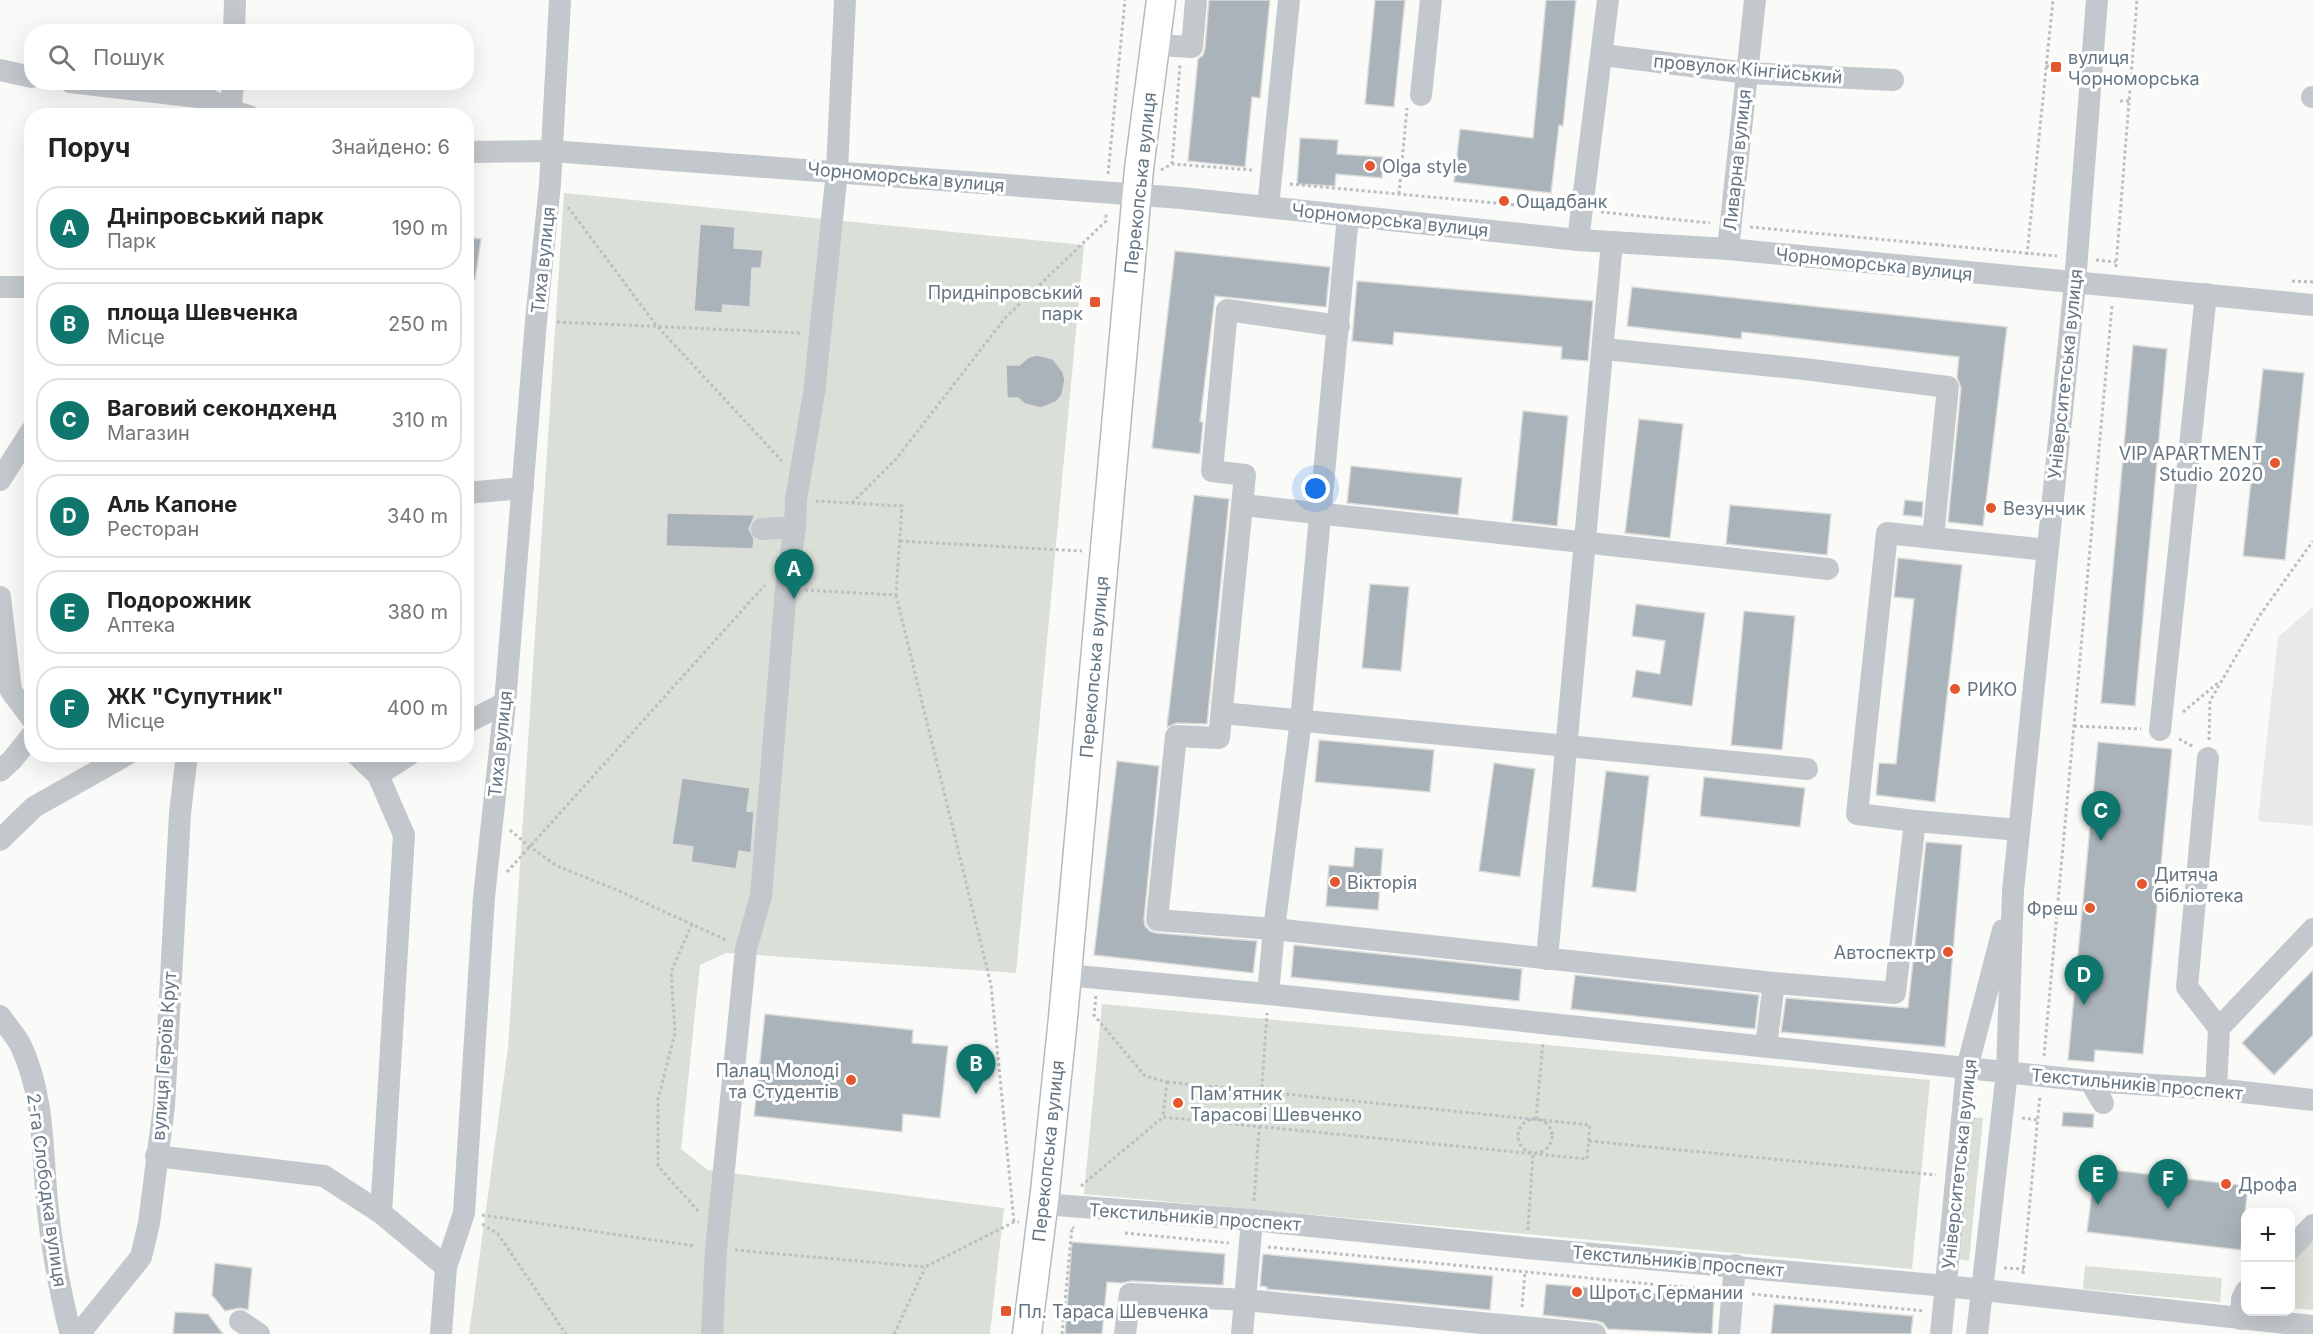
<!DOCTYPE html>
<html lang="uk">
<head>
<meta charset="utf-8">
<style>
	body { margin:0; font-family:Inter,sans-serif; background:#f6f6f6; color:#222 }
	.controls { position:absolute; right:18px; bottom:18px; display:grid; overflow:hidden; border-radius:12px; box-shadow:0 6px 24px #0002 }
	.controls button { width:54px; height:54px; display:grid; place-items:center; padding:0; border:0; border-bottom:2px solid #e0e0e0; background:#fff; color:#222; font:30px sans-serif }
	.you { position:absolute; left:1316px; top:489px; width:21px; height:21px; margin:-15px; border:4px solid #fff; border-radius:50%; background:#1a73e8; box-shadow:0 0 0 9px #1a73e833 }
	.badge { display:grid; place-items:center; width:39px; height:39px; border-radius:50%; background:#0f766e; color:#fff; font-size:20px; font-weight:700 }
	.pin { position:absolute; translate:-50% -50px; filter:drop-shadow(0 2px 3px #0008) }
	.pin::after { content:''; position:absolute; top:32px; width:21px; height:18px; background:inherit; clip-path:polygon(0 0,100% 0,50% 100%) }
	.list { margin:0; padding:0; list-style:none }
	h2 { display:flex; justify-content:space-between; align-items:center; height:78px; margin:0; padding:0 24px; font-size:26px }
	h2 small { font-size:20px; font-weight:400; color:#767676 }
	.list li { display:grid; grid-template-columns:39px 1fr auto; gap:18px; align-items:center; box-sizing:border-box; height:84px; margin:0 12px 12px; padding:0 12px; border:2px solid #e0e0e0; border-radius:24px }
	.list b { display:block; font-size:22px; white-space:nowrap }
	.list p { margin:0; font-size:20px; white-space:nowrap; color:#767676 }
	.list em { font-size:20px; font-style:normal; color:#767676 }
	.icon { flex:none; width:33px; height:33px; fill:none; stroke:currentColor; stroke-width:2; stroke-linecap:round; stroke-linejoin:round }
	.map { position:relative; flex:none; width:2313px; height:1334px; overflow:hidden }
	.search { position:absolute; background:#fff; box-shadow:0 6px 24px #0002; left:24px; top:24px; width:450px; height:66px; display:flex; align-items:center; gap:15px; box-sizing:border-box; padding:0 21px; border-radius:24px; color:#767676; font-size:22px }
	.panel { position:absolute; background:#fff; box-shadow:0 6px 24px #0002; left:24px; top:108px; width:450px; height:654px; border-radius:24px }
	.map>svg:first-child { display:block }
	.built { fill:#e8e9e9 }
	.green { fill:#dadfd7 }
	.building { fill:#aab3b9; stroke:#dcdcda; stroke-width:1.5 }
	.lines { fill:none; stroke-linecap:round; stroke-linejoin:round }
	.major-casing { stroke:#b5babe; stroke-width:31 }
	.path { stroke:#bbbfc2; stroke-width:3; stroke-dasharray:3 3; stroke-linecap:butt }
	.minor { stroke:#c3c8cc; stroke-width:22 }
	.major { stroke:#fff; stroke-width:28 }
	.poi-dot { fill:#e4572e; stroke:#fff; stroke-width:2 }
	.labels { text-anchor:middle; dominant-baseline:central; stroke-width:6; stroke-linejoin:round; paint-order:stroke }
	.poi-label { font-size:18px; fill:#657683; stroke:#fff; text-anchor:start }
	.street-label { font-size:18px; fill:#657683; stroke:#fff }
</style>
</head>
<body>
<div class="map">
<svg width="2313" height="1334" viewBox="0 0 2313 1334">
	<rect width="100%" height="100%" fill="#fafaf8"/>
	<polygon class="built" points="2313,607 2313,826 2258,821 2278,637"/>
	<g class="green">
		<polygon points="564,193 1084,245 1016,973 726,953 700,965 681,1149 708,1170 1004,1208 990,1334 469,1334 508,1048"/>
		<polygon points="1102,1004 1930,1080 1912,1269 1084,1194"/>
		<polygon points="1970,1117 1983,1118 1969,1261 1957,1259"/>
		<polygon points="2313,1241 2313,1310 2291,1308 2290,1261"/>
		<polygon points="2085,1266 2222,1278 2220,1302 2083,1289"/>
	</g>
	<g class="building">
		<polygon points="1209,0 1270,0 1260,98 1252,97 1245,167 1188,161 1198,59 1203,55 1205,48"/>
		<polygon points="1375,0 1405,0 1394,107 1365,104"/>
		<polygon points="1546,0 1576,0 1563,126 1559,125 1551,193 1454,182 1460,129 1533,138"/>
		<polygon points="1300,138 1338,140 1337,154 1383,157 1382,178 1336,174 1335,186 1297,184"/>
		<polygon points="700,224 735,227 734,248 763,250 761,268 752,268 750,307 723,305 722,313 694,311"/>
		<polygon points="466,237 481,239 475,280 466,279"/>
		<polygon points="1175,251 1330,267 1326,307 1215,296 1200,422 1203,422 1200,454 1152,448"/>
		<polygon points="1357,281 1593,301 1588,361 1561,359 1562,347 1394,332 1393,345 1352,341"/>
		<polygon points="1632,287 2007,327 1983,526 1948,522 1961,388 1957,377 1959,357 1742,332 1741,339 1627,326"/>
		<polygon points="2133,345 2167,349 2135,706 2101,703"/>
		<polygon points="1037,355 1053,359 1063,372 1065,380 1062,395 1056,402 1041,408 1025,404 1018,398 1007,398 1006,365 1019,365 1029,357"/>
		<polygon points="2263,369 2304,373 2285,560 2243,556"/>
		<polygon points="1523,411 1568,416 1557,526 1512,521"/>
		<polygon points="1639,419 1683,424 1670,538 1625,533"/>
		<polygon points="1351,466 1462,478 1458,515 1347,503"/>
		<polygon points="1194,495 1229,499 1207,724 1177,723 1167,727"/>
		<polygon points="1905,500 1923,502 1922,517 1903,515"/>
		<polygon points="1730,505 1831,514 1827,555 1726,544"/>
		<polygon points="667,513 755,515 749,529 754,539 753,549 666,546"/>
		<polygon points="1898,558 1962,565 1935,802 1876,795 1879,763 1896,764 1914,599 1894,597"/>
		<polygon points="1370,584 1409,587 1401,671 1362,668"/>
		<polygon points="1636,604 1705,613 1692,706 1632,697 1636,670 1660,674 1665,641 1632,636"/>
		<polygon points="1744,611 1795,616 1782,750 1731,745"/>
		<polygon points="1319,740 1434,750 1430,792 1315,782"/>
		<polygon points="2098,742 2172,749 2143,1054 2095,1050 2094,1062 2068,1060"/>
		<polygon points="1117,761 1159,766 1144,919 1145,926 1150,931 1156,933 1257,941 1253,973 1094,955"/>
		<polygon points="1494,763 1535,769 1520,877 1479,871"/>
		<polygon points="1606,771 1649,776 1636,892 1592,887"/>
		<polygon points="1704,777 1805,788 1800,827 1700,816"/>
		<polygon points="682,778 750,788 747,811 754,812 751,853 739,851 736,869 691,862 693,847 672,844"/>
		<polygon points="1926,842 1962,845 1945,1047 1781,1032 1786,998 1908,1008"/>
		<polygon points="1355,847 1383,849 1378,910 1326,906 1329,865 1353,867"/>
		<polygon points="1294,945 1522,969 1519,1001 1291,977"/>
		<polygon points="2313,970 2313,1035 2274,1075 2242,1043"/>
		<polygon points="1575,975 1759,995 1755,1029 1571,1009"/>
		<polygon points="765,1014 913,1030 912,1043 948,1046 940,1118 903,1114 902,1132 754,1116"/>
		<polygon points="2063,1112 2094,1114 2093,1128 2062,1126"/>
		<polygon points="2095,1168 2248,1186 2241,1250 2087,1232"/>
		<polygon points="1072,1242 1225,1254 1223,1285 1131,1281 1122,1283 1107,1282 1102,1334 1065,1334"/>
		<polygon points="1263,1254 1493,1276 1490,1310 1267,1289 1267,1287 1260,1286"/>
		<polygon points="215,1263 252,1268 248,1310 240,1308 225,1311 212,1295"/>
		<polygon points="1546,1284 1714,1298 1712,1334 1608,1329 1603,1323 1597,1321 1543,1315"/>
		<polygon points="1774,1304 1913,1316 1911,1334 1771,1334"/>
		<polygon points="175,1312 208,1314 223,1334 173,1334"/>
	</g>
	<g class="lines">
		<defs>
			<polyline id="major" points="1027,1334 1045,1192 1063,1018 1139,169 1161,0"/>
		</defs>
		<use href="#major" class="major-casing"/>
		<g class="path">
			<polyline points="2046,66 2056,67"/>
			<polyline points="2120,101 2129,101"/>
			<polyline points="1172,164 1180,65"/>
			<polyline points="1161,170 1172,164 1252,170"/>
			<polyline points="1108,174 1125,0"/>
			<polyline points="1290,184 1561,209"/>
			<polyline points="1399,194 1407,108"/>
			<polyline points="568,207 656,325 782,461"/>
			<polyline points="1601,212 1710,223"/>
			<polyline points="1750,227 2057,256"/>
			<polyline points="2027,255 2053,0"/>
			<polyline points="2096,260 2116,262"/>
			<polyline points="2116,267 2137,0"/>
			<polyline points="2292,281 2313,282"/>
			<polyline points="557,322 802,333"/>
			<polyline points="852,503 897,458 1006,317 1106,221 1106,213"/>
			<polyline points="900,541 1082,551"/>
			<polyline points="805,590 896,595 902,506 816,501"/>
			<polyline points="896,595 991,985 1014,1222"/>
			<polyline points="2183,712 2219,682"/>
			<polyline points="2074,726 2141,729"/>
			<polyline points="2179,739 2194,747"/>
			<polyline points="2209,740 2210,701 2260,615 2313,541"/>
			<polyline points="510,830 530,847 557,866 617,890 728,941"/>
			<polyline points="507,872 765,585"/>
			<polyline points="692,924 671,972 675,1033 658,1099 658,1166 699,1212"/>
			<polyline points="1096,996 1094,1015 1145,1076 1167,1082"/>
			<polyline points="2044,1056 2112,306"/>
			<polygon points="1167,1082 1590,1125 1587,1159 1163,1117"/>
			<polyline points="2022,1118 2038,1120"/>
			<circle cx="1535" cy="1136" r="17"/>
			<polyline points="1536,1119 1543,1042"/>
			<polyline points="1589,1141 1936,1175"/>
			<polyline points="1081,1186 1163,1117"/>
			<polyline points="1254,1201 1267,1013"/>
			<polyline points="482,1215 695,1246"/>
			<polyline points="482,1224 498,1234 566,1334"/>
			<polyline points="1528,1230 1533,1153"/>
			<polyline points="1125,1233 1229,1243"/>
			<polyline points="1268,1247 1713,1290"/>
			<polyline points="735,1250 925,1267 1014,1222 1019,1222"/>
			<polyline points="2004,1268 2024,1269"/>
			<polyline points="2023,1274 2040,1095"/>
			<polyline points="1752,1294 1925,1311"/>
			<polyline points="1522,1307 1525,1272"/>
			<polyline points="894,1334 925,1268"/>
			<polyline points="1062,1334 1072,1227 1074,1228"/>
		</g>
		<g class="minor">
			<polyline points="234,32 235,0"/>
			<polyline points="1156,45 1192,47 1196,0"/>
			<polyline points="1603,55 1747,73 1893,80"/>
			<polyline points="0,70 32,77"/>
			<polyline points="70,82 206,98 232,111 249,116"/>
			<polyline points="1421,95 1431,0"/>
			<polyline points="2312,97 2313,97"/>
			<polyline points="230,116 233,82"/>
			<polyline points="466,152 551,151 1181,198 1578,240 1728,249 2313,305"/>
			<polyline points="1268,207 1289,0"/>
			<polyline points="1578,240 1608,0"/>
			<polyline points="1728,249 1755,0"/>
			<polyline points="0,287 32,287"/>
			<polyline points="1339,326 1227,310 1212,471 1245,475 1219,738 1176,736 1157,920 1274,929 1774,983"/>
			<polyline points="1604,349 1804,369 1948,387 1933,538 1887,533 1857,814 1915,821 1895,993 1774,983 1766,1046"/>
			<polyline points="0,480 32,430"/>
			<polyline points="466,493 523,488"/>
			<polyline points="1243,505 1828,569"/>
			<polyline points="762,529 795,527"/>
			<polyline points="1933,538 2047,550"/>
			<polyline points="0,597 11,691 32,719"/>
			<polyline points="1222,713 1807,769"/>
			<polyline points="466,723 505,703"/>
			<polyline points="2160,730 2206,294"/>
			<polyline points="356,754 378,775 410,754"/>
			<polyline points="2208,758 2187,987 2219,1028"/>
			<polyline points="0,771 12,760 32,735"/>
			<polyline points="378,775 404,835 381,1213"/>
			<polyline points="1915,821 2019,830"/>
			<polyline points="0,840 34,807 128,754"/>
			<polyline points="1547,959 1612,242"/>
			<polyline points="1066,975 1268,994 2090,1081 2216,1089 2313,1100"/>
			<polyline points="1268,994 1274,929 1301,720 1348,216"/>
			<path d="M 0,1016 C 7,1026 16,1036 21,1046 C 44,1095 42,1149 47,1201 C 51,1244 59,1286 69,1328 L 74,1334"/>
			<polyline points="2090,1081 2103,1103"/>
			<polyline points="2216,1089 2219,1028 2313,929"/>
			<polyline points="156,1156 324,1176 381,1213 446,1267"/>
			<polyline points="1043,1204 1252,1220 1527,1248 1946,1286 2313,1326"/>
			<polyline points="2290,1249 2313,1225"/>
			<polyline points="2241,1319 2242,1299 2246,1291"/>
			<polyline points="240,1321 259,1334"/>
			<polyline points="79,1334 141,1257 149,1223 164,1106 180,813 187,754"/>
			<polyline points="441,1334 446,1267 464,1213 484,897 505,703 536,321 550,184 560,0"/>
			<polyline points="712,1334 716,1249 746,949 761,896 786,589 795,527 796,500 814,393 837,171 845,0"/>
			<polyline points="1125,1334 1130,1294 1245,1300 1595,1334"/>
			<polyline points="1242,1334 1252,1220"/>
			<polyline points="1729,1334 1735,1265"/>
			<polyline points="1941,1334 1967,1068 2003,930"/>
			<polyline points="1977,1334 2007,1072 2013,891 2075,283 2097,0"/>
		</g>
		<use href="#major" class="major"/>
	</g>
	<g class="poi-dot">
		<rect x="2050" y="61" width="12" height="12" rx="3"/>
		<circle cx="1370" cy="166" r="6"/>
		<circle cx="1504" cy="201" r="6"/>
		<rect x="1089" y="296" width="12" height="12" rx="3"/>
		<circle cx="2275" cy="463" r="6"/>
		<circle cx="1991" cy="508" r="6"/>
		<circle cx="1955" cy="689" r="6"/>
		<circle cx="1335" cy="882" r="6"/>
		<circle cx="2142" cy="884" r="6"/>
		<circle cx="2090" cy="908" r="6"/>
		<circle cx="1948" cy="952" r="6"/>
		<circle cx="851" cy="1080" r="6"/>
		<circle cx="1178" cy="1103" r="6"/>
		<circle cx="2226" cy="1184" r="6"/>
		<circle cx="1577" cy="1292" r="6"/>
		<rect x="1000" y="1305" width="12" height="12" rx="3"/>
	</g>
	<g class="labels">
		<g class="poi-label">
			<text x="2068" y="57">вулиця<tspan x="2068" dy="21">Чорноморська</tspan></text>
			<text x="1382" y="166">Olga style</text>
			<text x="1516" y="201">Ощадбанк</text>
			<text x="1083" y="292" text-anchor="end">Придніпровський<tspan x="1083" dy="21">парк</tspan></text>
			<text x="2263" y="453" text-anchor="end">VIP APARTMENT<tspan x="2263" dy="21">Studio 2020</tspan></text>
			<text x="2003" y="508">Везунчик</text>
			<text x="1967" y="689">РИКО</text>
			<text x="2154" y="874">Дитяча<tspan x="2154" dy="21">бібліотека</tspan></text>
			<text x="1347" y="882">Вікторія</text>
			<text x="2078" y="908" text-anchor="end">Фреш</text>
			<text x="1936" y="952" text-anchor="end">Автоспектр</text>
			<text x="839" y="1070" text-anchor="end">Палац Молоді<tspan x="839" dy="21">та Студентів</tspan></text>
			<text x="1190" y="1093">Пам'ятник<tspan x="1190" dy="21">Тарасові Шевченко</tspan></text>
			<text x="2238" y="1184">Дрофа</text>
			<text x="1589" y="1292">Шрот с Германии</text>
			<text x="1018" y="1311">Пл. Тараса Шевченка</text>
		</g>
		<g class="street-label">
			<text transform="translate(1748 69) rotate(5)">провулок Кінгійський</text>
			<text transform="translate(1737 160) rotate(-84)">Ливарна вулиця</text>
			<text transform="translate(906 177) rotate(5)">Чорноморська вулиця</text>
			<text transform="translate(1140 183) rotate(-84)">Перекопська вулиця</text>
			<text transform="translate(1390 220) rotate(6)">Чорноморська вулиця</text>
			<text transform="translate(543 260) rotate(-84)">Тиха вулиця</text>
			<text transform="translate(1874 264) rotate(6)">Чорноморська вулиця</text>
			<text transform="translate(2065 374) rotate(-84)">Університетська вулиця</text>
			<text transform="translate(1094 667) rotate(-85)">Перекопська вулиця</text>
			<text transform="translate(500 744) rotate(-84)">Тиха вулиця</text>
			<text transform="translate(164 1056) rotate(-86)">вулиця Героїв Крут</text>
			<text transform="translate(2137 1084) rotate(5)">Текстильників проспект</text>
			<text transform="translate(1048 1151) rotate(-84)">Перекопська вулиця</text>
			<text transform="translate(1959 1164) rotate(-84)">Університетська вулиця</text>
			<text transform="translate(47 1190) rotate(82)">2-га Слободка вулиця</text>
			<text transform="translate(1195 1217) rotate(4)">Текстильників проспект</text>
			<text transform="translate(1678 1261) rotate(5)">Текстильників проспект</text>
		</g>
	</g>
</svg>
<div class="controls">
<button>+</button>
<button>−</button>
</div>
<div class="you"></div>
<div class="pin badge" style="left:794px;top:599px">A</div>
<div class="pin badge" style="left:976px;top:1094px">B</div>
<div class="pin badge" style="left:2101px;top:841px">C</div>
<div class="pin badge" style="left:2084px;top:1005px">D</div>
<div class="pin badge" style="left:2098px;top:1205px">E</div>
<div class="pin badge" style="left:2168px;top:1209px">F</div>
<div class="search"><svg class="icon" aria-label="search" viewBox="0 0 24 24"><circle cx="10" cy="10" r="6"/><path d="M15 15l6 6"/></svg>Пошук</div>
<section class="panel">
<h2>Поруч<small>Знайдено: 6</small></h2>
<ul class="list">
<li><span class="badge">A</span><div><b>Дніпровський парк</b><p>Парк</p></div><em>190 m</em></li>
<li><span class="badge">B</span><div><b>площа Шевченка</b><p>Місце</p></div><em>250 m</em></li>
<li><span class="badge">C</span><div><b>Ваговий секондхенд</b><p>Магазин</p></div><em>310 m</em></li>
<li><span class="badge">D</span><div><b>Аль Капоне</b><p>Ресторан</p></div><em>340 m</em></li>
<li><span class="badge">E</span><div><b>Подорожник</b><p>Аптека</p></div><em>380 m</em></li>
<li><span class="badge">F</span><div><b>ЖК &quot;Супутник&quot;</b><p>Місце</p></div><em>400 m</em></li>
</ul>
</section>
</div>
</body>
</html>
